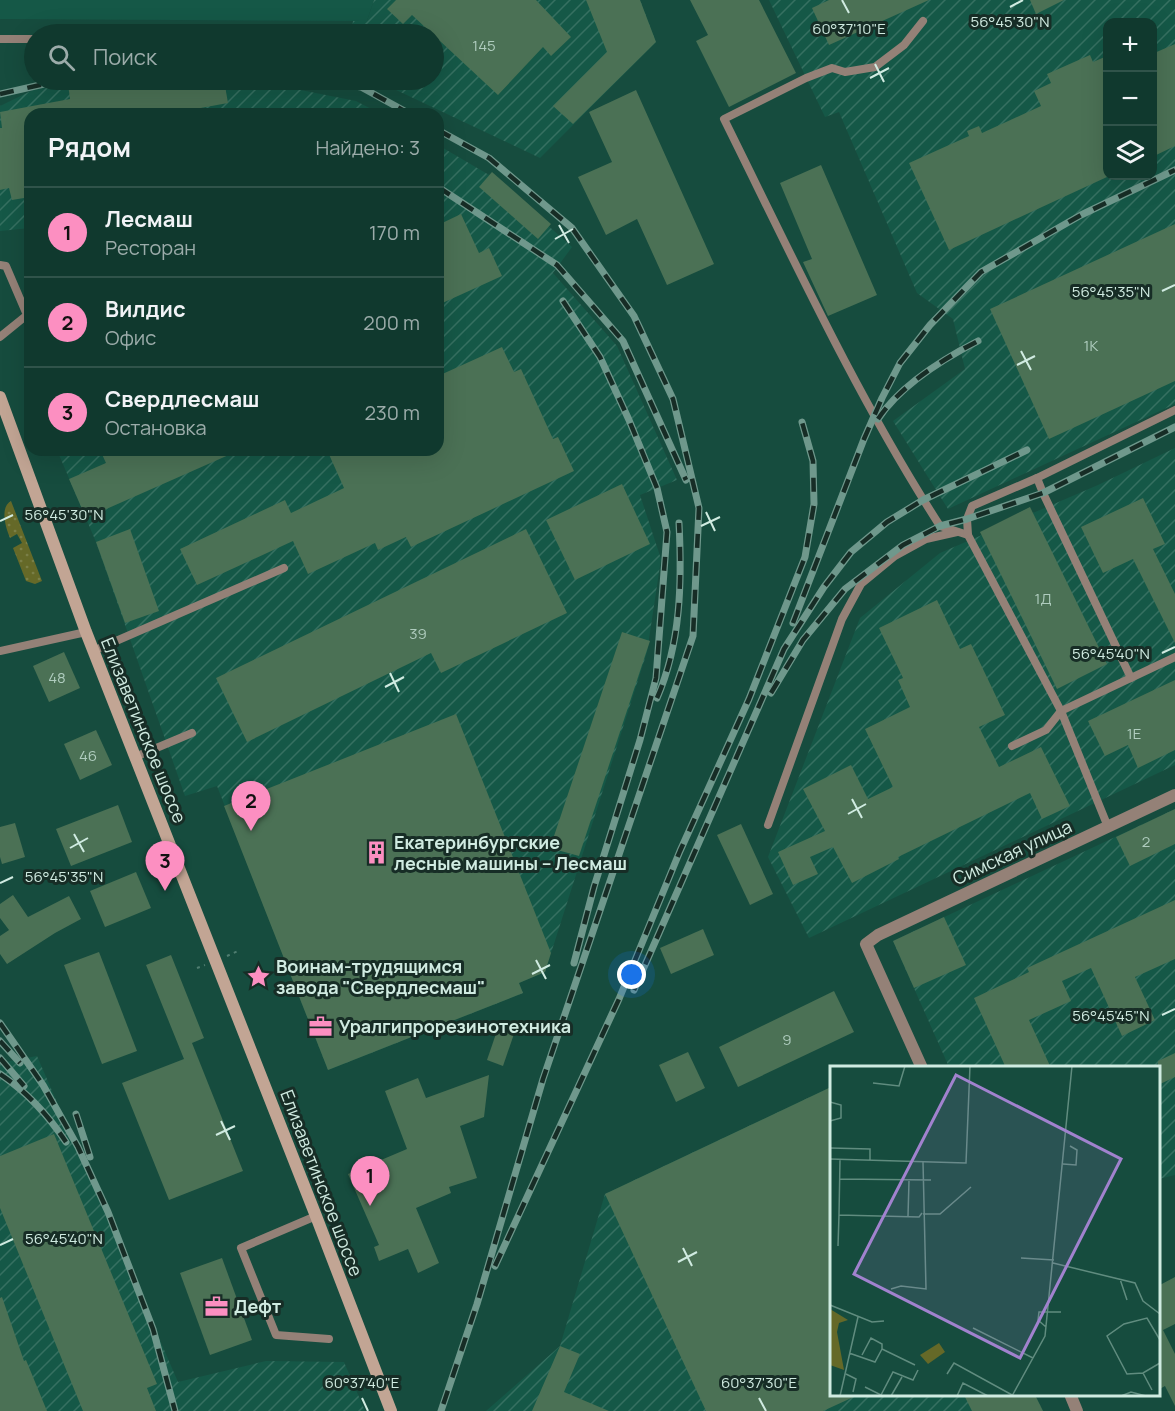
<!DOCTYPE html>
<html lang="ru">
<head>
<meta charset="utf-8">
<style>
	body { margin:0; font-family:Manrope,sans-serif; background:#1e443a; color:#f1f3f6 }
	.controls { position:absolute; right:18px; top:18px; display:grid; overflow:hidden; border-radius:12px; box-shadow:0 6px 24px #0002 }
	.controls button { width:54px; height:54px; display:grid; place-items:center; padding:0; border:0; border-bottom:2px solid #30534a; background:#10392e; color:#f1f3f6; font:30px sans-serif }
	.you { position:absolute; left:632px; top:975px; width:21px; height:21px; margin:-15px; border:4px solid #fff; border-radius:50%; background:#1a73e8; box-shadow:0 0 0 9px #1a73e833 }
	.badge { display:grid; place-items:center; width:39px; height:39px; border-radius:50%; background:#fc8fc1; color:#111; font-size:20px; font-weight:700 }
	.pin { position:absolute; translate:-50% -50px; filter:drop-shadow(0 2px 3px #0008) }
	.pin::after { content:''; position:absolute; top:32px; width:21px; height:18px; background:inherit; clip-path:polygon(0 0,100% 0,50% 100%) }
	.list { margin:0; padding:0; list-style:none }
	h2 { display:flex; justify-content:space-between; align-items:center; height:78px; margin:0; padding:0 24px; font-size:26px }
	h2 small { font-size:20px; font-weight:400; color:#9cacaa }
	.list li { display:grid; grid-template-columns:39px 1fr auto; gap:18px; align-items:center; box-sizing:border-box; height:90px; padding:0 24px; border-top:2px solid #30534a }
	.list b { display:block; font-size:22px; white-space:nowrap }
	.list p { margin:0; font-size:20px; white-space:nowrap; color:#9cacaa }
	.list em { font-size:20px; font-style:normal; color:#9cacaa }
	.icon { flex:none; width:33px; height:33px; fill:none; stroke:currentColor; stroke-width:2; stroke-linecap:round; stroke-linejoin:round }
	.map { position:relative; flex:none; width:1175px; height:1411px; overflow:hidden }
	.search { position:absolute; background:#10392e; box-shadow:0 6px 24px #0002; left:24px; top:24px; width:420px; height:66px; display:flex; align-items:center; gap:15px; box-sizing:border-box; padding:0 21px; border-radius:33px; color:#9cacaa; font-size:22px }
	.panel { position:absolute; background:#10392e; box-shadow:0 6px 24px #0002; left:24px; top:108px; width:420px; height:348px; border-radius:18px }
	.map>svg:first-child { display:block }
	.built { fill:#155847 }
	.industrial { fill:url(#industrial-furrows); fill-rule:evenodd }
	.grass { fill:url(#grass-dots) }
	.building { fill:#4b7155 }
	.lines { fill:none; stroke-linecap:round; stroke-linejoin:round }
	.path { stroke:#4f7d70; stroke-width:2; stroke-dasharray:3 4.5; stroke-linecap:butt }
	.lane { stroke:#948177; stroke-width:8 }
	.street { stroke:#948177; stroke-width:12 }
	.secondary { stroke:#c2a594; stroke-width:12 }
	.rail-casing { stroke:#6f988c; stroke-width:7 }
	.rail { stroke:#172d26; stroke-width:4.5; stroke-dasharray:14; stroke-linecap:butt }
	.ticks { fill:none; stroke:#d0ebe1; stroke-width:2 }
	.labels { text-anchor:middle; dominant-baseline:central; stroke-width:6; stroke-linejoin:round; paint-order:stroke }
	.number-label { font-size:15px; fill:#afccbe }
	.street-label { font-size:18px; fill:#d0ebe1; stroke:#172d26 }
	.poi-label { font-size:18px; font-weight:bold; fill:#d0ebe1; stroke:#172d26; text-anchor:start }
	.inset-road { fill:none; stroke:#608c7f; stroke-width:1.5 }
	.view { fill:#a182ce; fill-opacity:0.15; stroke:#a182ce; stroke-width:3 }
	.inset-edge { fill:none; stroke:#d0ebe1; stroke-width:3 }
	.ticks-label { font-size:15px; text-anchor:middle; fill:#d0ebe1; stroke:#172d26; stroke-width:6; stroke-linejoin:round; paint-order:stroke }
</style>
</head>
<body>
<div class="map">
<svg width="1175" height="1411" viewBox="0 0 1175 1411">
	<defs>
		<pattern id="industrial-furrows" width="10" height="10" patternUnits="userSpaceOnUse" patternTransform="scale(1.5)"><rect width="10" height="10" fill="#155847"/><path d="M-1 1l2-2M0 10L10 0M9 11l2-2" fill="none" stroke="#367061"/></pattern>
		<pattern id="grass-dots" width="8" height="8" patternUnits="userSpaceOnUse" patternTransform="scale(1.5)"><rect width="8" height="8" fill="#656928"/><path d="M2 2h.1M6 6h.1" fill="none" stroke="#7a7f47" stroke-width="1.8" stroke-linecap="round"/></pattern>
	</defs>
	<rect width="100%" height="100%" fill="#164c3e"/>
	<polygon class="built" points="0,0 374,0 367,21 0,19"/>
	<g class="industrial">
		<polygon points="374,0 640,0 656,42 540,158 375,80 434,80 434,34 351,34 353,21 367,21"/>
		<path d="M 769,0 L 1175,0 L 1175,404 L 948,509 L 893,421 L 965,369 L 953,319 L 917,293 L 839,112 L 825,117 ZM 1108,22 L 1152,22 L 1152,176 L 1108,176 Z"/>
		<polygon points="92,80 250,80 356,101 381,114 30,114 30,228 0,231 0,106 33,90"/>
		<polygon points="438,145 496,179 572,247 553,273 617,346 677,480 640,495 661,559 647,652 545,972 519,983 523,993 328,1070 217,786 185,796 96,542 57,450 438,450"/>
		<polygon points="1175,448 1175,765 809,938 768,857 860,618 940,553 1098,485"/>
		<polygon points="1175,809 1175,1175 1159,1179 1158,1068 949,1067 893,941"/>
		<polygon points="37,1056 178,1382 266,1361 344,1362 365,1411 0,1411 0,1063"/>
		<polygon points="831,1087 832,1394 1035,1395 1043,1411 486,1411 560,1346 605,1194"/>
	</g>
	<path class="grass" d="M 11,501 L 42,581 L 35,584 L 26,581 L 13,548 L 22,543 L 17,534 L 10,538 C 5,526 0,507 11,501 Z"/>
	<g class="building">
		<polygon points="396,0 536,0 571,37 551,56 543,47 498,95 412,15 403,24 387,9"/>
		<polygon points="586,0 640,0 656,42 573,124 553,106 607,52"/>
		<polygon points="690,0 759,0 796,73 729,107 696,41 708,35"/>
		<polygon points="829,0 929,0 829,45 812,8"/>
		<polygon points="1030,0 1064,0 1036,14"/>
		<polygon points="1175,44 1175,146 1152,157 1152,54"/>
		<polygon points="1090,55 1093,62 1107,56 1107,177 949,250 909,163 969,136 967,131 979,126 982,133 1041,106 1034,91 1051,83 1047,74"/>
		<polygon points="92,80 224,80 228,103 168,114 30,114 30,197 12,200 9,188 0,190 0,128 2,128 0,112 70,99 68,84"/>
		<polygon points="636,90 714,264 667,285 637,219 606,235 578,177 612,162 589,112"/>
		<polygon points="821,165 877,295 828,316 803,262 812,259 780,183"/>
		<polygon points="492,172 551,224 538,239 479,187"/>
		<polygon points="461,214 479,253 489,248 502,276 438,305 438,225"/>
		<polygon points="1175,224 1175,381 1049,439 990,309"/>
		<polygon points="502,347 514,372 521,369 553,439 558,437 574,471 411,547 406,537 378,550 375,543 308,574 293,541 197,585 180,549 285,500 291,513 344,488 327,450 438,450 438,376"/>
		<polygon points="100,450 240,450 86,518 69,479 106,463"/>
		<polygon points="622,484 650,544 575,580 546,520"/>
		<polygon points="1143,498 1165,544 1153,549 1175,594 1175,643 1133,559 1103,573 1081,527"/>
		<polygon points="1030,507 1107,664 1057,689 980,532"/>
		<polygon points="130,529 159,611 125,623 96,542"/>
		<polygon points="526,529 567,613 441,673 431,653 247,742 216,678"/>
		<polygon points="937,600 960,649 971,644 1005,715 979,727 999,767 1041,747 1070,806 1042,819 1030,793 898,857 899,859 852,883 833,847 810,857 818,874 793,885 778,852 825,831 803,789 851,765 868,799 893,787 865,729 910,707 898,680 903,678 879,628"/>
		<polygon points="622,632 650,641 579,856 550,848"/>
		<polygon points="64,652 80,688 49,702 33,666"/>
		<polygon points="1175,680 1175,750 1138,768 1128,745 1105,756 1088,721"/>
		<polygon points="456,714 551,953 545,972 519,983 523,993 328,1070 224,806"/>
		<polygon points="96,730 112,765 80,780 64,744"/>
		<polygon points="118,805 132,842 71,866 56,829"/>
		<polygon points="1175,809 1175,844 1130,866 1116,837"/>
		<polygon points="15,823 25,857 2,864 0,857 0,827"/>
		<polygon points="741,824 773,894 750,905 717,835"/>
		<polygon points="136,872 151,908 105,927 90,891"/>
		<polygon points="13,895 28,917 69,896 81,919 55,933 7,964 0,954 0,936 9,930 0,918 0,904"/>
		<polygon points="1175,900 1175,959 1135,977 1155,1020 1122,1036 1091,968 1062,981 1071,1001 1029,1020 1051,1068 1006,1068 974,998 1029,972 1027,968"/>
		<polygon points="944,917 966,965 914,988 893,941"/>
		<polygon points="703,929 714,955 671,974 660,948"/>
		<polygon points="99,952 137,1051 102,1064 64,965"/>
		<polygon points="171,955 204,1038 192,1043 243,1171 169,1200 122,1083 184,1059 146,965"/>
		<polygon points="834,991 854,1032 738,1087 719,1047"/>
		<polygon points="500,1022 516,1028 503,1066 487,1060"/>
		<polygon points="688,1052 705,1088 676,1102 659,1065"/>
		<polygon points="1175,1053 1175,1077 1158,1085 1158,1061"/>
		<polygon points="489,1075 484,1117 460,1126 477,1178 449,1187 451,1193 416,1208 439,1263 418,1273 408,1249 379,1261 374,1247 379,1245 348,1174 407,1149 385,1091 418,1078 426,1098"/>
		<polygon points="831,1087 831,1395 858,1395 823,1411 706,1411 605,1194"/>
		<polygon points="54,1134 157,1384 147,1388 156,1411 83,1411 0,1208 0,1156"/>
		<polygon points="222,1258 252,1340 210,1355 180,1273"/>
		<polygon points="1175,1277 1175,1324 1163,1330 1175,1354 1175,1406 1165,1386 1158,1390 1158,1286"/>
		<polygon points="2,1297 24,1361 26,1360 47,1411 0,1411 0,1298"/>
		<polygon points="560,1346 580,1354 564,1392 609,1411 532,1411"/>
		<polygon points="964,1395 1035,1395 1043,1411 972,1411"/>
	</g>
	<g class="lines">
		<g class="path">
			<polyline points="227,956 238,951"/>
			<polyline points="197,968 205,965"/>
		</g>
		<g class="lane">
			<path d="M 923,21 L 904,45 L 875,67 L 845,72 L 832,68 L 806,78 L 724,119 C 792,256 857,397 940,526 L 968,535 L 1061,711 L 1108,827"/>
			<polyline points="0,39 34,39"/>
			<polyline points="0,265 6,266 27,315 0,337"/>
			<polyline points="1037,478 1043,493 1131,678"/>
			<polyline points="968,535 967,519 972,506 1037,478 1175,410"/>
			<polyline points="0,651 86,632"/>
			<polyline points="93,651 284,568"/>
			<polyline points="1012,746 1046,730 1061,711 1175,657"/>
			<polyline points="135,757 192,733"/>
			<polyline points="768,825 842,619 861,584 895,556 926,539 957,532"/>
			<polyline points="316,1216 241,1248 276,1335 329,1339"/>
		</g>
		<g class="street">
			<polyline points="922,1068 866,944 878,935 1175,795"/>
			<polyline points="1070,1394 1077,1411"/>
		</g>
		<polyline class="secondary" points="0,397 86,632 316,1216 391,1411"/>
		<defs>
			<g id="rail">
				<polyline points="320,80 361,87 410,114"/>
				<polyline points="0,94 62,80"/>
				<polyline points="438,130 489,158 572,228 634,316 673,399 699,508 693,636 543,1079 477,1304 441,1411"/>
				<polyline points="438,187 557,265 623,341 686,480"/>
				<polyline points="563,301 600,357 629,420 657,488 667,532 656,678 640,740 594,887 574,963"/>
				<path d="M 878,419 C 900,386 943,359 978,341"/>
				<polyline points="793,623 864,439 882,398 900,363 930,325 981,272 1081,215 1175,170"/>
				<polyline points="771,693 803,640 845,589 903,545 940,526 967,519 1043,493 1175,427"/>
				<path d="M 657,698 C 681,643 682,582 679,523"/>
				<polyline points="634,990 784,649 824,587 851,552 887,522 923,500 1027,450"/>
				<polyline points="0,1023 43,1085 78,1147 108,1212 153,1329 175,1411"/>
				<polyline points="0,1041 20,1063"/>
				<polyline points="0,1058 24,1086"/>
				<path d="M 0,1074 C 27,1092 48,1115 66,1142"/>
				<polyline points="76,1114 90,1157"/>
				<polyline points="495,1266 619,999 680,851 749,699 805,557 814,504 813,461 802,422"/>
			</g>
		</defs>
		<use href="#rail" class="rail-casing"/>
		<use href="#rail" class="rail"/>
	</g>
	<path class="ticks" d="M 842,0 L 849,13M 1010,7 L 1023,0M 875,64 L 884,82M 870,78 L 889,68M 559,225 L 569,243M 555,239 L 573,229M 1162,291 L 1175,285M 1021,351 L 1031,370M 1017,365 L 1035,356M 706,512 L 715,531M 0,521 L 13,515M 701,526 L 720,517M 1162,653 L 1175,647M 390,673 L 399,692M 385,687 L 404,677M 852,799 L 862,818M 848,814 L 866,804M 74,834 L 84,852M 70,848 L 88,838M 0,883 L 13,877M 536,960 L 546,979M 532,974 L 550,965M 1162,1015 L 1175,1009M 221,1121 L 230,1140M 216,1135 L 235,1126M 0,1245 L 13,1239M 683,1248 L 692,1266M 678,1262 L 697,1252M 362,1398 L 368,1411M 759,1398 L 766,1411"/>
	<defs>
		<symbol id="building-bare" viewBox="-9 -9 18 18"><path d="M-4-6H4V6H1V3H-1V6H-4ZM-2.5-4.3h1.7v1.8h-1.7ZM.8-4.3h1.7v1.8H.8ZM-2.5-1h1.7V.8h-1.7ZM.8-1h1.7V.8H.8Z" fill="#fc8fc1" stroke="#172d26" stroke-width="2.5" paint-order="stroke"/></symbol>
		<symbol id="sight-bare" viewBox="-9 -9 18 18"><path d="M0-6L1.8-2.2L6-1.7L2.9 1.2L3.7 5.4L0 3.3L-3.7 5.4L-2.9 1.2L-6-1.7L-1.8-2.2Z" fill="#fc8fc1" stroke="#172d26" stroke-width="2.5" paint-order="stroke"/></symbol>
		<symbol id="office-bare" viewBox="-9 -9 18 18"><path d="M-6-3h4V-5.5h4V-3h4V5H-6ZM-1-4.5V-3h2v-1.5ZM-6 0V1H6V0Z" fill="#fc8fc1" stroke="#172d26" stroke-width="2.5" paint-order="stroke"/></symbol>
	</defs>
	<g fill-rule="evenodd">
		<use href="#building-bare" x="360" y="836" width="33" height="33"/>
		<use href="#sight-bare" x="242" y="960" width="33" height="33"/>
		<use href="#office-bare" x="304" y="1010" width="33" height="33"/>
		<use href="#office-bare" x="200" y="1290" width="33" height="33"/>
	</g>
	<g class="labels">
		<g class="number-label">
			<text x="484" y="45">145</text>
			<text x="1091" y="345">1К</text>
			<text x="1043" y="598">1Д</text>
			<text x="418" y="633">39</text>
			<text x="57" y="677">48</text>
			<text x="1134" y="733">1Е</text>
			<text x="88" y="755">46</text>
			<text x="1146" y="841">2</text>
			<text x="787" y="1039">9</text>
		</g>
		<g class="street-label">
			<text transform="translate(144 730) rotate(68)">Елизаветинское шоссе</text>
			<text transform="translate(1012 852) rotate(-25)">Симская улица</text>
			<text transform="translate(322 1183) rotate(69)">Елизаветинское шоссе</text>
		</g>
		<g class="poi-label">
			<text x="394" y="842">Екатеринбургские<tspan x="394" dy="21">лесные машины – Лесмаш</tspan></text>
			<text x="276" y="966">Воинам-трудящимся<tspan x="276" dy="21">завода "Свердлесмаш"</tspan></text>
			<text x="339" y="1026">Уралгипрорезинотехника</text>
			<text x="234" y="1306">Дефт</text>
		</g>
	</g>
	<g transform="translate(830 1066)">
		<rect width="330" height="330" fill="#164c3e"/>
		<path d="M 0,243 L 18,254 L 9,257 L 7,266 L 14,304 L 0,299 Z" fill="#656928"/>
		<path d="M 109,277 L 115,286 L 98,298 L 90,289 Z" fill="#656928"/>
		<path class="inset-road" d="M 43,17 L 69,20 L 75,0M 0,36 L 11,39 L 11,52 L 0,55M 0,82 L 40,83 L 40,94M 0,93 L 136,97 L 140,0M 233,98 L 246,99 L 247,84 L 240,80M 10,113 L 101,114M 93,148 L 110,148 L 141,121M 9,149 L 10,94M 78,150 L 79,115M 8,180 L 9,149 L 89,151 L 92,147M 191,192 L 224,194M 223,197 L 305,217 L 313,235 L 330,248M 290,213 L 297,234M 61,223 L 71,220 L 96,223 L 93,96M 0,239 L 42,256 L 54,255M 216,261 L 208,254 L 209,246 L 231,246M 143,262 L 203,292M 330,274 L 317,252 L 294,258 L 277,270 L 297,308 L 313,307 L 330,297M 19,287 L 45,296 L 52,283M 32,289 L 41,272 L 52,278 L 52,283 L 85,299M 313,307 L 322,324M 16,308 L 26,313 L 23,326M 117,308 L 124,297 L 184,330M 35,321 L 51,329 L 63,306 L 83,314 L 88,304M 10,330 L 28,251M 61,330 L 72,311M 127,330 L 133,317 L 158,330M 182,330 L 215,270 L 242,0M 291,330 L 301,326 L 316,330"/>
		<path class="view" d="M 126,9 L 291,93 L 190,292 L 24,208 Z"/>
		<rect width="330" height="330" class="inset-edge"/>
	</g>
	<g class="ticks-label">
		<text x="1010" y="27">56°45'30"N</text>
		<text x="849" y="34">60°37'10"E</text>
		<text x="1111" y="297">56°45'35"N</text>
		<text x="64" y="520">56°45'30"N</text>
		<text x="1111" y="659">56°45'40"N</text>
		<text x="64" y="882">56°45'35"N</text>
		<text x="1111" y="1021">56°45'45"N</text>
		<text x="64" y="1244">56°45'40"N</text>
		<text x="362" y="1388">60°37'40"E</text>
		<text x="759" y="1388">60°37'30"E</text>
	</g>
</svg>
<div class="controls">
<button>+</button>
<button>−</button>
<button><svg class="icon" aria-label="layers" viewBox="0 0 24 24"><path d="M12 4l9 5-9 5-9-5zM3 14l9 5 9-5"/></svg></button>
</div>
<div class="you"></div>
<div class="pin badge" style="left:370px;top:1206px">1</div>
<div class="pin badge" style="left:251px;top:831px">2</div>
<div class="pin badge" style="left:165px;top:891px">3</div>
<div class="search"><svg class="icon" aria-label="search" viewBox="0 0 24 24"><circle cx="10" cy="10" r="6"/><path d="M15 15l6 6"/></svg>Поиск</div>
<section class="panel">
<h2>Рядом<small>Найдено: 3</small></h2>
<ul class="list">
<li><span class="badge">1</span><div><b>Лесмаш</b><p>Ресторан</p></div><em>170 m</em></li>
<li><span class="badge">2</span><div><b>Вилдис</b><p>Офис</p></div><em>200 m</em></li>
<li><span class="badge">3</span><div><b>Свердлесмаш</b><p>Остановка</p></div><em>230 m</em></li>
</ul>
</section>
</div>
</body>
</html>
